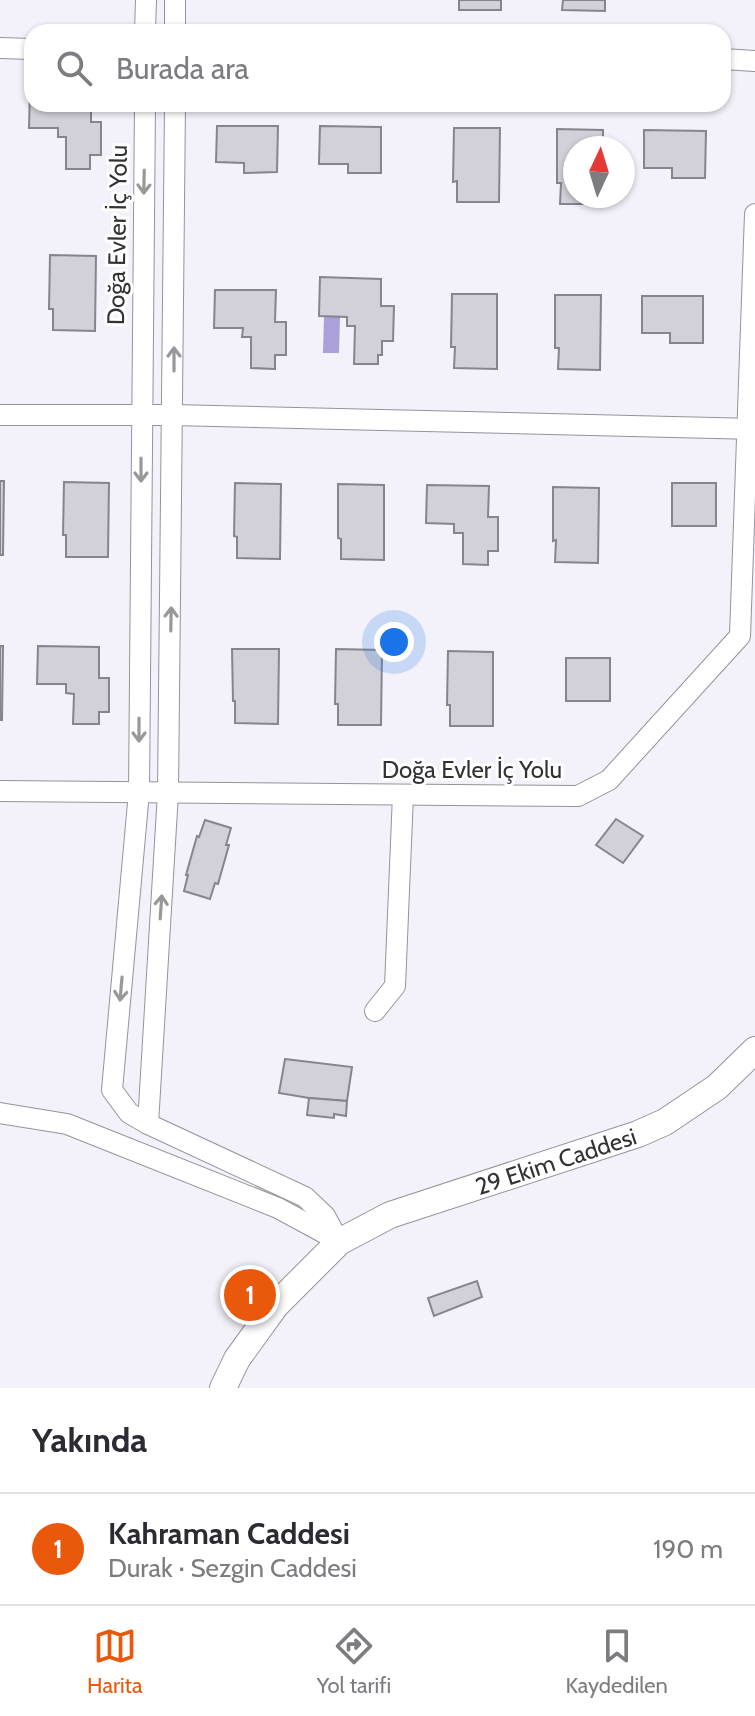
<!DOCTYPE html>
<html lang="tr">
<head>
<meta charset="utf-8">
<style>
	body { margin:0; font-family:Cabin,sans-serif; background:#f7f7f7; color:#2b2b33 }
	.compass { position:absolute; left:563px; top:136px; width:72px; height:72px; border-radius:50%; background:#fff; box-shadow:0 2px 6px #0004; rotate:4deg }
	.you { position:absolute; left:394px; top:642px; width:28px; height:28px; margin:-20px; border:6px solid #fff; border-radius:50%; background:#1a73e8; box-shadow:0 0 0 12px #1a73e833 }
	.badge { display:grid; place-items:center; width:52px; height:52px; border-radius:50%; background:#ea580c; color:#fff; font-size:26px; font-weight:700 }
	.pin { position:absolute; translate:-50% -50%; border:4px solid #fff; box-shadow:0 2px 8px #0006 }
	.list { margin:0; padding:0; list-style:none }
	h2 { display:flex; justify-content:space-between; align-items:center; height:104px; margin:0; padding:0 32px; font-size:34px }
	h2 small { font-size:26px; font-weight:400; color:#7c7c81 }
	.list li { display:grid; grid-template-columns:52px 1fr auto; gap:24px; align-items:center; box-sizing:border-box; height:112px; padding:0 32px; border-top:2px solid #e1e1e2 }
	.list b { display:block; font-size:30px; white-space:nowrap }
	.list p { margin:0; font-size:26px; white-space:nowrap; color:#7c7c81 }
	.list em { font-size:26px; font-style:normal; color:#7c7c81 }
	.icon { flex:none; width:44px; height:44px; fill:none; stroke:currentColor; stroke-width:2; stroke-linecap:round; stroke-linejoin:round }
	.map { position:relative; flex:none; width:755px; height:1388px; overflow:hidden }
	.search { position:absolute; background:#fff; box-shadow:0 2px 6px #0004; left:24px; right:24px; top:24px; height:88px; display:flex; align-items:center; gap:20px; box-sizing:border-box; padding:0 28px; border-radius:24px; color:#7c7c81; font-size:30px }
	.sheet { height:216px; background:#fff }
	nav { display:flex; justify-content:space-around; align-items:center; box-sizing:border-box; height:112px; border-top:2px solid #e1e1e2; background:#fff; font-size:22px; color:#7c7c81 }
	nav a { display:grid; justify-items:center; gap:4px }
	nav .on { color:#ea580c }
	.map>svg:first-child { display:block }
	.water { fill:#ad9fd9 }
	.building { fill:#d2d0d8; stroke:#87858c; stroke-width:2 }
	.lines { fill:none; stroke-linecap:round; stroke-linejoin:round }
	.minor-casing { stroke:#94939a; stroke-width:22 }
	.tertiary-casing { stroke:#94939a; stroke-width:28 }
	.minor { stroke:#fff; stroke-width:20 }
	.tertiary { stroke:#fff; stroke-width:26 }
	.oneway { stroke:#98989a }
	.labels { text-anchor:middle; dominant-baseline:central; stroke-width:6; stroke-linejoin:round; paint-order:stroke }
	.street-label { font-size:24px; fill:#323235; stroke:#fff }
</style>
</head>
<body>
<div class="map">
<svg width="755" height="1388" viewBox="0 0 755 1388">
	<rect width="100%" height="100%" fill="#f3f2fa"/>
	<polygon class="water" points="324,316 340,317 339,353 323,353"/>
	<g class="building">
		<rect x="459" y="0" width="42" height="10"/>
		<polygon points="563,0 605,0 605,11 562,10"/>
		<polygon points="30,90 32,90 32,104 91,104 91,122 101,122 101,155 90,155 90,169 66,169 66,137 58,137 58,128 29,128"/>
		<polygon points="217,126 278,126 277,172 244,173 244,163 216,162"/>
		<polygon points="320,126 381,127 381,173 348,173 348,164 319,164"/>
		<polygon points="454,128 500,128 499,202 457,202 457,181 453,182"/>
		<polygon points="557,129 603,130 603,148 575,148 575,196 602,196 602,204 560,204 561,183 557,183"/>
		<polygon points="644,130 706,131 705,178 672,178 672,168 644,168"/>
		<polygon points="50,255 96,256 95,331 53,330 53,309 49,309"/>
		<polygon points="320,277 381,279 381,306 394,306 393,341 382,341 382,355 378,355 378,364 354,364 355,326 347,326 347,317 319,316"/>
		<polygon points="215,290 276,290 275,322 286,322 286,355 275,355 275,369 251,368 251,337 242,337 243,328 214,328"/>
		<polygon points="452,294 497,294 497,369 454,368 455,347 451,347"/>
		<polygon points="555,295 601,295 600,370 558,369 559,348 555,348"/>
		<polygon points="642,296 703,296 703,343 670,343 670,333 642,333"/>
		<polygon points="0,481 4,481 3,555 0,555"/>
		<polygon points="64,482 109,483 108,557 66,557 66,535 63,535"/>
		<polygon points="235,483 281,484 280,559 237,558 237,537 234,536"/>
		<rect x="672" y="483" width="44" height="43"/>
		<polygon points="338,484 384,485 384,560 341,559 341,539 338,538"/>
		<polygon points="427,485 489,486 488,517 498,517 498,551 488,551 488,565 463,564 463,533 454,533 454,524 426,523"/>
		<polygon points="553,487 599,488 598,563 555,562 556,540 553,541"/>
		<polygon points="0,646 3,646 2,720 0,720"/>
		<polygon points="38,646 99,647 99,678 109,678 109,712 99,712 99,724 73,724 74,694 66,693 66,684 37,684"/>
		<polygon points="232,649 279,649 278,724 235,723 235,701 233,701"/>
		<polygon points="336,649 382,650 381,725 338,725 338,704 335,704"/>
		<polygon points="448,651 493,652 493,726 450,726 450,705 447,705"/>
		<rect x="566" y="658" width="44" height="43"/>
		<polygon points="616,819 643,836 623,863 596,845"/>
		<polygon points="205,820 231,828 226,845 229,845 218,884 215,883 210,899 184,891 188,875 186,875 197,836 199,837"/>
		<polygon points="285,1059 352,1067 347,1101 309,1098 279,1093"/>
		<polygon points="309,1098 347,1101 346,1116 334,1114 334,1118 307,1115"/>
		<polygon points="477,1281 482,1297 434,1316 428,1298"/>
	</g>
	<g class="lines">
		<defs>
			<g id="minor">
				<polyline points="145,32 146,0"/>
				<polyline points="175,32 175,0"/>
				<polyline points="0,48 32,49"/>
				<polyline points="723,59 755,61"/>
				<polyline points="145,104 139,792 112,1090 129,1113 148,1124 305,1197 325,1216 339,1242"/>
				<polyline points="0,415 173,415 755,429"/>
				<polyline points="0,791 578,796 609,780 740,636 755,214"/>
				<polyline points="375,1011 395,986 403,795"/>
				<polyline points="0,1113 67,1124 278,1208 339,1241"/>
				<polyline points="148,1124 168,793 175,104"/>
			</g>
			<g id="tertiary">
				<path id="s1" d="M 223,1388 L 237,1359 L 276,1305 L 339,1242 L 390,1215 L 638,1134 L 665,1122 L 717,1087 L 755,1050"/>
			</g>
		</defs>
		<use href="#minor" class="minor-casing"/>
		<use href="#tertiary" class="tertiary-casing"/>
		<use href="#minor" class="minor"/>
		<use href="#tertiary" class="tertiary"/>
	</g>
	<defs><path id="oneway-shaft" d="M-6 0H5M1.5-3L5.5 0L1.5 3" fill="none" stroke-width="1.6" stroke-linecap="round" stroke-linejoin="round" transform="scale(2)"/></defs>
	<g class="oneway">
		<use href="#oneway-shaft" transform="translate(144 182) rotate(91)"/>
		<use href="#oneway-shaft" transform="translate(174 359) rotate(-90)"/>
		<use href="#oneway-shaft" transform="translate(141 470) rotate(90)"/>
		<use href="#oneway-shaft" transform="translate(171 619) rotate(-89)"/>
		<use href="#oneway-shaft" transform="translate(139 730) rotate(90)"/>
		<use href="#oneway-shaft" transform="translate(161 907) rotate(-86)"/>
		<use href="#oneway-shaft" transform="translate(121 989) rotate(95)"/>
	</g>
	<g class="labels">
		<g class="street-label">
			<text transform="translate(117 235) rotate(-89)">Doğa Evler İç Yolu</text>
			<text x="472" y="769">Doğa Evler İç Yolu</text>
			<text stroke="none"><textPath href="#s1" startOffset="420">29 Ekim Caddesi</textPath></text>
		</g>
	</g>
</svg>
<svg class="compass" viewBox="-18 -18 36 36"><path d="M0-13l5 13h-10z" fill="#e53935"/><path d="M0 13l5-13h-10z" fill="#7c7c81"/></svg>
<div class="you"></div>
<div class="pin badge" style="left:250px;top:1295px">1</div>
<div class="search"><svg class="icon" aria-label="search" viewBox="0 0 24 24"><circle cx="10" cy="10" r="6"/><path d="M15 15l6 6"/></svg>Burada ara</div>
</div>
<section class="sheet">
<h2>Yakında<small></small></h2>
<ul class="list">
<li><span class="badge">1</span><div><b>Kahraman Caddesi</b><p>Durak · Sezgin Caddesi</p></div><em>190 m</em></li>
</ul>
</section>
<nav>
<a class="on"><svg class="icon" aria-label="map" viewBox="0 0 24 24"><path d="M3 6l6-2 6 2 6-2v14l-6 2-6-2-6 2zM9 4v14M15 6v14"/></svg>Harita</a>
<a><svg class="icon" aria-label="directions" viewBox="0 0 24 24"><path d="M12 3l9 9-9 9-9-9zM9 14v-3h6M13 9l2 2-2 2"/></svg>Yol tarifi</a>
<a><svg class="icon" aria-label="saved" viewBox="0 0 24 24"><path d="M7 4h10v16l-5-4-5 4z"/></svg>Kaydedilen</a>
</nav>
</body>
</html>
